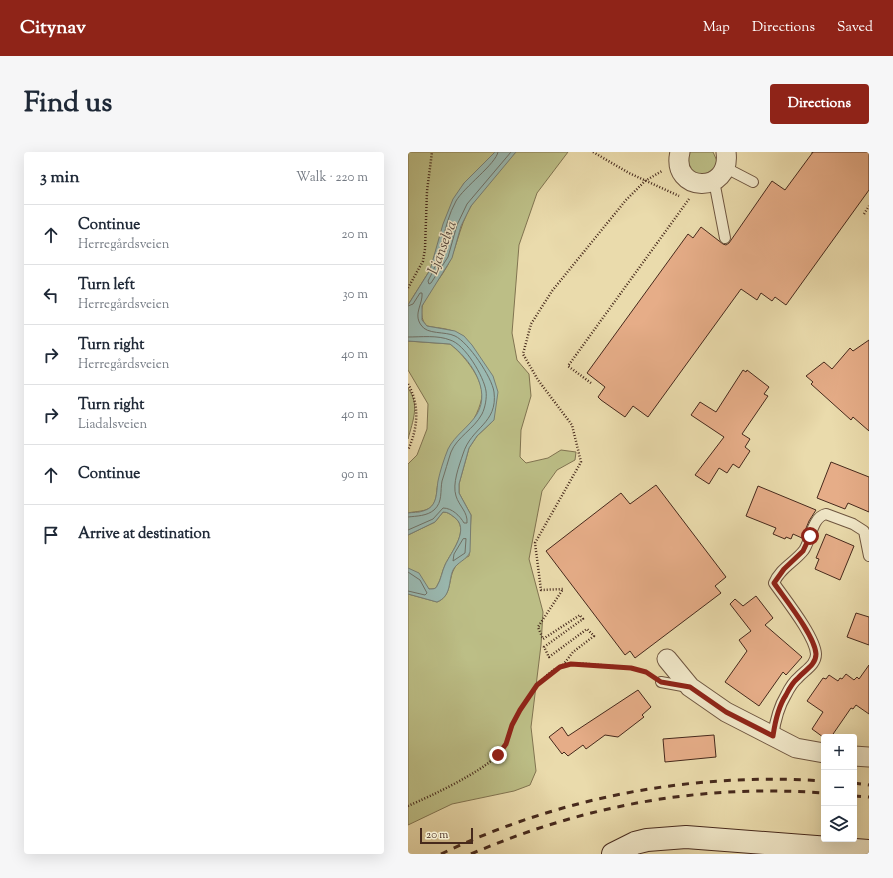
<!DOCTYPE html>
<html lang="en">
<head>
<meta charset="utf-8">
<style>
	body { margin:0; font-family:"Sorts Mill Goudy",serif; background:#f6f6f7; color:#1f2937 }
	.controls { position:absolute; right:12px; bottom:12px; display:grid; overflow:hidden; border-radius:4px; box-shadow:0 4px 16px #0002 }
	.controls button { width:36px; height:36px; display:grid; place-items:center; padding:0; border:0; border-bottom:1px solid #e0e1e3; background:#fff; color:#1f2937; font:20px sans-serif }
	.scale { position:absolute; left:12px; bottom:10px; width:53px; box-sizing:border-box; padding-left:4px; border:2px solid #46291c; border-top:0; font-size:11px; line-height:14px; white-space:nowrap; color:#46291c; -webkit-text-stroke:3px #f1e8c9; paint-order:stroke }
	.stop { position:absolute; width:12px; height:12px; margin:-9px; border:3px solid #8f2418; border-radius:50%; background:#fff }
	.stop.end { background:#8f2418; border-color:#fff; box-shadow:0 1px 4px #0008 }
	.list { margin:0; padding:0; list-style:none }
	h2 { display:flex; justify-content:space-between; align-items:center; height:52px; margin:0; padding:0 16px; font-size:17px }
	h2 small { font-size:13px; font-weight:400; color:#747a83 }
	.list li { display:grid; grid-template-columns:26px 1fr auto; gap:12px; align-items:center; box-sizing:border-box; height:60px; padding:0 16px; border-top:1px solid #e0e1e3 }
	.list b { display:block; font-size:15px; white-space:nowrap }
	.list p { margin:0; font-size:13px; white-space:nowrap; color:#747a83 }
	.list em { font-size:13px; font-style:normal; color:#747a83 }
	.icon { flex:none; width:22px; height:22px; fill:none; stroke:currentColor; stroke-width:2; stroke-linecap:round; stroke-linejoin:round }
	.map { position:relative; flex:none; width:461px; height:702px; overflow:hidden; border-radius:4px }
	header { display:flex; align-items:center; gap:24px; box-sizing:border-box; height:56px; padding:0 20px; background:#8f2418; color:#fff }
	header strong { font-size:19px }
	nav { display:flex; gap:22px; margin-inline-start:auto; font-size:14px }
	.intro { display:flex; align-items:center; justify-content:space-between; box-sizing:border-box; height:96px; padding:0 24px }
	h1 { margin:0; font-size:28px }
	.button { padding:10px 18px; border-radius:4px; background:#8f2418; color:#fff; font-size:14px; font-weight:700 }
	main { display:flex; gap:24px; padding:0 24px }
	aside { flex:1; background:#fff; border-radius:4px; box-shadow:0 4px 16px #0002 }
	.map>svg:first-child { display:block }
	.green { fill:#bcbe86; stroke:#817451 }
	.water { fill:#9ab9b1; stroke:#787f75 }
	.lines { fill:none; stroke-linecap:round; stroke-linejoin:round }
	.shore { stroke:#707166; stroke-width:1 }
	.building { fill:#e6ad88; stroke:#46291c }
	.lane-casing { stroke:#6f5640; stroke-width:12 }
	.street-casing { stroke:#6f5640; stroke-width:21 }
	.secondary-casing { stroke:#46291c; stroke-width:24 }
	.path { stroke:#46291c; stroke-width:2.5; stroke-dasharray:1 2; stroke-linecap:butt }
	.lane { stroke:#f1e8c9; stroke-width:10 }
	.street { stroke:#f1e8c9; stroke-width:19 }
	.secondary { stroke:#f1e8c9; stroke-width:22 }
	.rail { stroke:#46291c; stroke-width:3; stroke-dasharray:7 7; stroke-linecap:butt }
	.route { stroke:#8f2418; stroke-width:5 }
	.labels { text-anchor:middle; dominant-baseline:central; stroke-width:3; stroke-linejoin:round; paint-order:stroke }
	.water-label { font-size:15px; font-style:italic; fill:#5b4d41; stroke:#f1e8c9 }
</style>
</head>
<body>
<header>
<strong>Citynav</strong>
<nav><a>Map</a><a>Directions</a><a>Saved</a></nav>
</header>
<div class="intro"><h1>Find us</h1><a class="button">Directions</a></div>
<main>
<aside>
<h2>3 min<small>Walk · 220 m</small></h2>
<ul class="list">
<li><svg class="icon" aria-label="ahead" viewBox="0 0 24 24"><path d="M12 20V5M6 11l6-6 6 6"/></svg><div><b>Continue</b><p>Herregårdsveien</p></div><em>20 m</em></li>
<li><svg class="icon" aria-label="left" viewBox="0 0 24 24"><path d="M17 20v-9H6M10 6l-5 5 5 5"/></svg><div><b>Turn left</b><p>Herregårdsveien</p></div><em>30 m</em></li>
<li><svg class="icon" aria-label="right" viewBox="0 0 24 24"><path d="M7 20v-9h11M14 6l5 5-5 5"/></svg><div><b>Turn right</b><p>Herregårdsveien</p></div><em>40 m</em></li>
<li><svg class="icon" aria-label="right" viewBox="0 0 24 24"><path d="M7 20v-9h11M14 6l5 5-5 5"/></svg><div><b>Turn right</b><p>Liadalsveien</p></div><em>40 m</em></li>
<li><svg class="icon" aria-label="ahead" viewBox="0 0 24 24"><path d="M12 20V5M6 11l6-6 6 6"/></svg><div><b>Continue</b></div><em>90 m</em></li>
<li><svg class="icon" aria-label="arrive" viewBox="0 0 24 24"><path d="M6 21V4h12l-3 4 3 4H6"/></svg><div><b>Arrive at destination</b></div></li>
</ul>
</aside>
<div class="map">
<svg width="461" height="702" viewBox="0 0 461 702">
	<rect width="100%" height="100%" fill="#eadbac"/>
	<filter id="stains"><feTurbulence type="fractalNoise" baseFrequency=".005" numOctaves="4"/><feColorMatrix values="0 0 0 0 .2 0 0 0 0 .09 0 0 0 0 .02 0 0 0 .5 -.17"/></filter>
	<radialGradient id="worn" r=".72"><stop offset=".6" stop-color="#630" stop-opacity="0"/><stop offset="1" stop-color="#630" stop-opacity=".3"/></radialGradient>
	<g class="green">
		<polygon points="0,0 87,0 56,31 22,118 0,153"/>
		<path d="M 108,0 L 160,0 L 129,41 L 111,93 L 104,181 L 109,208 L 121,222 L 123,244 L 113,278 L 112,305 L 118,311 L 140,306 L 153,298 L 168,300 L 167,308 L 149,318 L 134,339 L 121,407 L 135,460 L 133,493 L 123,575 L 128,619 L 122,633 L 106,639 L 44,652 L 0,673 L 0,442 L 29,450 C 44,444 40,428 46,417 C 49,411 55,407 61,404 L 63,363 L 51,341 L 51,332 L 61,296 L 69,284 L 83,271 C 78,243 78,192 47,180 C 39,176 28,176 19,174 C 14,170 13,162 14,155 C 17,142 28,132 35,121 C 49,101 50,75 63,54 C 75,34 92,16 108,0 Z"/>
		<polygon points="281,0 305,0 309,9 307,18 294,25 282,18 279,5"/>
		<path d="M 0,189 L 42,192 C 54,201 74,225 74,242 C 74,264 40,306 31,329 C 27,337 31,347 23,355 C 17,360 8,359 0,361 L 0,312 L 9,303 L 19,277 L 20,252 L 0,218 Z"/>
		<path d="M 0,236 C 12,253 5,268 0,287 Z"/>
		<path d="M 35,360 C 40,360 42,362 46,365 C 63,377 43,400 37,413 C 34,419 33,428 29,434 C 28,437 25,437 21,437 L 0,416 L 0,383 L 27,370 Z"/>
	</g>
	<path class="water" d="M 87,0 L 108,0 L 63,54 L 53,74 L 44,106 L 14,154 L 14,168 L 19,174 L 47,179 L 56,184 L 64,193 L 85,224 L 90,240 L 86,268 L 69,284 L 61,296 L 51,332 L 51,341 L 63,363 L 62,400 C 59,408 49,410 45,418 C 40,429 44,444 29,450 L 0,442 L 0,416 L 11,421 L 21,437 C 25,437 28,437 29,434 C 33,428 34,419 37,413 C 43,400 63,377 46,365 C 42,362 40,360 35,360 L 27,370 L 0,383 L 0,361 C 5,360 10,361 15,359 C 30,355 28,341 30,329 C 32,319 36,307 40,297 C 47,283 61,275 69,262 C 84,237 61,206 42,192 L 0,189 L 0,153 L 22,118 L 35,72 L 45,47 L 56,31 Z"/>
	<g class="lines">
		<g class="shore">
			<path d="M 90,0 C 88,12 56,35 48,49 C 34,74 35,104 20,129 L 21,132 L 23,131 L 40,105 L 49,73 L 59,52 L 103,0"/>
			<path d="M 0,154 L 5,152 L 12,141 L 14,141 C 15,152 5,162 13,173 C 19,183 37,179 47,184 C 60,190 84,225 86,240 C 90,272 63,275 55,302 C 51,314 44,332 48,344 C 51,354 60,360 59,371 L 56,371 C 52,364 44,356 35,356 L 25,367 L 0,378"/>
			<path d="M 0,185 C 13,185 30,183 42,188 C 57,192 76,225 78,239 C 79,246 77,256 74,262 C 66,277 49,285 43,300 C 40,309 37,320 34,329 C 32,339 35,350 26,358 C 19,364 9,364 0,365"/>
			<polygon points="58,387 57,401 45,409 46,402 55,387"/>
			<polyline points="0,420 12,428 19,441 17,443 0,439"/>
		</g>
	</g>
	<g class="building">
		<polygon points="405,0 461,0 461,38 378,153 367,145 364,149 353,141 349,148 333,137 240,265 225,254 217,265 193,248 190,245 197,235 179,221 280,82 285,86 293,75 315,92 318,93 321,91 364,29 377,38"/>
		<polygon points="461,188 461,279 445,265 443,268 403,232 405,230 398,224 416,210 424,217 442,196 445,199"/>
		<polygon points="335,218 338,220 339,218 361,235 356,242 360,244 334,282 342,287 337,295 342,299 331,316 325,312 319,321 311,316 301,332 287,323 316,285 283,263 292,250 308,260"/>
		<polygon points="423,310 461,325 461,360 440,351 437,357 409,346"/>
		<polygon points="248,333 318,425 307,434 313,441 227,506 222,499 217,503 138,399 213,341 222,352"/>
		<polygon points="350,334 408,358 401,369 394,386 385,382 383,387 378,385 377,387 365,382 368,376 338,364"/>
		<polygon points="418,382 446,394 432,428 407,417 411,407 408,406"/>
		<polygon points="348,444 365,466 357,473 394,505 378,523 375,520 351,554 317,530 339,499 331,488 343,479 322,452 327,447 335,454"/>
		<polygon points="448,461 461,465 461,493 439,485"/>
		<polygon points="461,513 461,562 448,553 445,557 443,556 423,585 415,585 404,577 415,560 399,549 415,526 418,527 421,523 430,529 432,526 434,527 438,522 446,528 449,525 451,527"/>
		<polygon points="230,538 243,555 234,563 236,565 210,585 197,583 178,597 175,593 160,604 156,600 154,602 141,585 154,575 160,584"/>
		<polygon points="306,583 308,605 257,610 255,587"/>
	</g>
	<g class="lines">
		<defs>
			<g id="lane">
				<polyline points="318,16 345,30"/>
				<polyline points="306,29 317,86"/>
				<polyline points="253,530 280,535"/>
				<path d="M 365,584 C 367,570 370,556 378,543 C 381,537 385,530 390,526 C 397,518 408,513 408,502 C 407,484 377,447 366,431 C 372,416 387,410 396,398 C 403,388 404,365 418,362 L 445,372 L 456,379 L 461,404"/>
			</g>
			<g id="street">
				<path d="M 272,0 C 262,41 324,43 318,0"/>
				<polyline points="259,507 282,535 318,560 388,596 416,601"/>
				<polyline points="446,604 461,605"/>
			</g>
			<polyline id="secondary" points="205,702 227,691 239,688 278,685 461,699"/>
		</defs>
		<use href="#lane" class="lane-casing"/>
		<use href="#street" class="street-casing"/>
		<use href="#secondary" class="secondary-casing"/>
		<g class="path">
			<polyline points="185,0 221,21 271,44"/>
			<polyline points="404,0 405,1"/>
			<polyline points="456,62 461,54"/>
			<polyline points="0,136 15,109 17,97 19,39 24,0"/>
			<polyline points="183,231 160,214 281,47"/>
			<path d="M 0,232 C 12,253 10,276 0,298"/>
			<polyline points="155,513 165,500 186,484 179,477 141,505 136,495 175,467 172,463 135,487 130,475 155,437 133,438 127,391 173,310 164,273 130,228 115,202 123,172 144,139 218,48 237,29 254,19"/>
			<path d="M 0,654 C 25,643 70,622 90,603 C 98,595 100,584 104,574 C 112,554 135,519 156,513 C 168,510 181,512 193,513 C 209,515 228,514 243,523"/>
		</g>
		<use href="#lane" class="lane"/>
		<use href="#street" class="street"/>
		<use href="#secondary" class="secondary"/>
		<g class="rail">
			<polyline points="446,631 461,633"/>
			<polyline points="446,644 461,645"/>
			<path d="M 33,702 C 152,645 284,620 416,629"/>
			<path d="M 63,702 C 177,653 293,632 416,641"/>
		</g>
	</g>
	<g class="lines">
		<path class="route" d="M 90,603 L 98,592 L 104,573 L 112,558 L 129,533 L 152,515 L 163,512 L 223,516 L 238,520 L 253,530 L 282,535 L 318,560 L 365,584 C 367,570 370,555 378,543 C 381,537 385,530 390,526 C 397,518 408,513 408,502 C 407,484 377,447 366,431 L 376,417 L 395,399 L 402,384"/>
	</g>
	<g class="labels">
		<g class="water-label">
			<text transform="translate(35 96) rotate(-69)">Ljanselva</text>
		</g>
	</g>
	<rect width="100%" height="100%" filter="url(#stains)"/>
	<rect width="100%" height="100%" fill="url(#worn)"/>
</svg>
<div class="controls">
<button>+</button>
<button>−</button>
<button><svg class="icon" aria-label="layers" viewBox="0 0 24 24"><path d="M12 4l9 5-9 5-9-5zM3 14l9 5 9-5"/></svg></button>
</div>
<div class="scale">20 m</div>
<div class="stop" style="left:402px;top:384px"></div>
<div class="stop end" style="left:90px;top:603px"></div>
</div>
</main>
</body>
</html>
